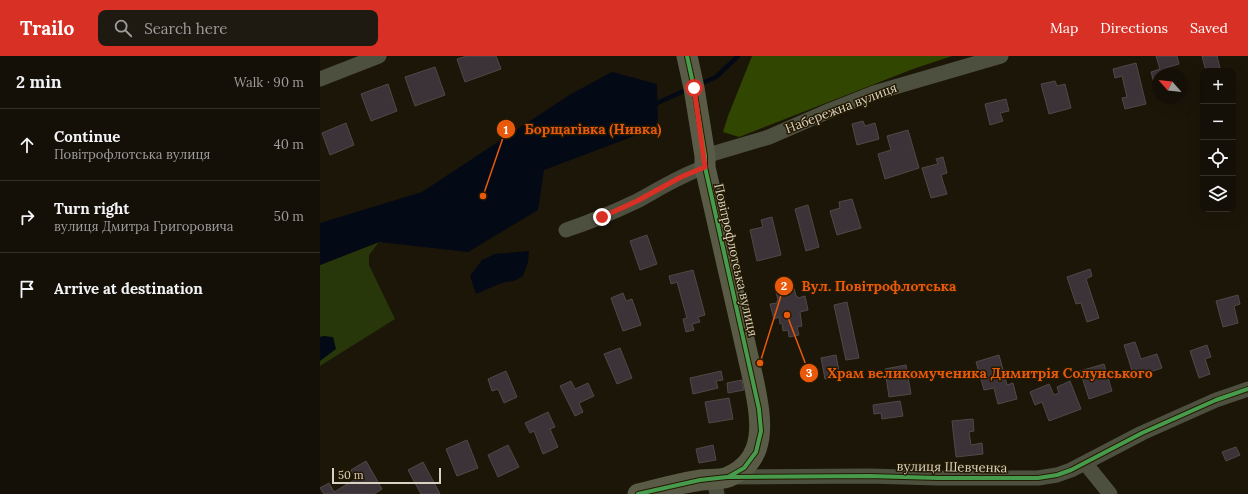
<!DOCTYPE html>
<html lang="en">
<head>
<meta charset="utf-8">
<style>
	body { margin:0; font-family:Lora,serif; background:#1e1911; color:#f1f3f6 }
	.controls { position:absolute; right:12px; top:12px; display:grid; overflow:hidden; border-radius:8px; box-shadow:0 4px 16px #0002 }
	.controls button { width:36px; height:36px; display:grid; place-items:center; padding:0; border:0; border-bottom:1px solid #343028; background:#151007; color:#f1f3f6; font:20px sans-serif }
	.compass { position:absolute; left:832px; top:12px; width:36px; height:36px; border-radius:50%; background:#151007; box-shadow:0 4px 16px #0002; rotate:297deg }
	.scale { position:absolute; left:12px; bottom:10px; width:109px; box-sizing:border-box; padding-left:4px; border:2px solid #d9d2c2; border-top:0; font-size:11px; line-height:14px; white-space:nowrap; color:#d9d2c2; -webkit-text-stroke:3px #241901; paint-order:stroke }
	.stop { position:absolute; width:12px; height:12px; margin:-9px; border:3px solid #d93025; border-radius:50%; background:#fff }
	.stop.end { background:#d93025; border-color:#fff; box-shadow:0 1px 4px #0008 }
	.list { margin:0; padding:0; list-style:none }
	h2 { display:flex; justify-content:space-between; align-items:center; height:52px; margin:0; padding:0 16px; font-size:17px }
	h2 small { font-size:13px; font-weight:400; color:#9d9d9b }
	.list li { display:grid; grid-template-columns:26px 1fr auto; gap:12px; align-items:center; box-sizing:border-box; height:72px; padding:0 16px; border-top:1px solid #343028 }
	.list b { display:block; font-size:15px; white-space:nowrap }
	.list p { margin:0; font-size:13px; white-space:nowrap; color:#9d9d9b }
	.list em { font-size:13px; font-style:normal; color:#9d9d9b }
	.icon { flex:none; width:22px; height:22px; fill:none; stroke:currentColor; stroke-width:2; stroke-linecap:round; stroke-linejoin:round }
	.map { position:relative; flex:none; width:928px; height:438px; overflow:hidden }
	header { display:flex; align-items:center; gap:24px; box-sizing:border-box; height:56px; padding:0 20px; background:#d93025; color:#fff }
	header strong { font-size:19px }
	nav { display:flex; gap:22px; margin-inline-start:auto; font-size:14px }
	.search { width:280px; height:36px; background:#1e1911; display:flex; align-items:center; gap:10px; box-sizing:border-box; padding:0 14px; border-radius:8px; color:#9d9d9b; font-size:15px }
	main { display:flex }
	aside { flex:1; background:#151007 }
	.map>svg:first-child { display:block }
	.green { fill:#27370a }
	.forest { fill:#314601 }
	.water { fill:#030915 }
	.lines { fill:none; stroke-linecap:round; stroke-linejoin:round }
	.stream { stroke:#030915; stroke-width:4.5 }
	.building { fill:#3b3337; stroke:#4e4948 }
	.street { stroke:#4e503f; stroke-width:15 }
	.secondary { stroke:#595b46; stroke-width:21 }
	.cycleway-casing { stroke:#241901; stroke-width:6 }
	.cycleway { stroke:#469c4c; stroke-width:4 }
	.route { stroke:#d93025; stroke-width:5 }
	.labels { text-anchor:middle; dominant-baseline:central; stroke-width:3; stroke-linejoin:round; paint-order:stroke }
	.street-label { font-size:13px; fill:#d9d2c2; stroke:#241901 }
	.leader { fill:none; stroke:#e8590c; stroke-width:1.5 }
	.callout-dot { fill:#e8590c; stroke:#241901; stroke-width:1.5 }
	.mark-label { font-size:12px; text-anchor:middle; font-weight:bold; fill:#fff }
	.callout-label { font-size:14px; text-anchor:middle; font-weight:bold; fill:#e8590c; stroke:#241901; stroke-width:3; stroke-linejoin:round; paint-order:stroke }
</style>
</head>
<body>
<header>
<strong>Trailo</strong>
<div class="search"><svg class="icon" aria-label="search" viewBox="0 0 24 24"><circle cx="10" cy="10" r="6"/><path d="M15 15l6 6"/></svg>Search here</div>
<nav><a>Map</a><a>Directions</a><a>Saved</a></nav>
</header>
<main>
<aside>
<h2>2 min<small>Walk · 90 m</small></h2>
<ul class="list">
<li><svg class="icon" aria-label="ahead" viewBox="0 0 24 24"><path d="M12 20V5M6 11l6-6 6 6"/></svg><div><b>Continue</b><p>Повітрофлотська вулиця</p></div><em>40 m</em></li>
<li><svg class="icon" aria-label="right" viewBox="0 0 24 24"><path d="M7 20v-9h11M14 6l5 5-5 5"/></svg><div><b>Turn right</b><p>вулиця Дмитра Григоровича</p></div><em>50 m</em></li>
<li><svg class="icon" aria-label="arrive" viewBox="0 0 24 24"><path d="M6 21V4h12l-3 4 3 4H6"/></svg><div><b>Arrive at destination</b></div></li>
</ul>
</aside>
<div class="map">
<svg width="928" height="438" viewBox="0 0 928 438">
	<rect width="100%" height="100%" fill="#1c1609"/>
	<polygon class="green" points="59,186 49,199 49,209 75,263 0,310 0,209"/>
	<polygon class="forest" points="432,0 632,0 593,13 419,81 403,76 408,60"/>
	<g class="water">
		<polygon points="292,16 337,28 338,71 224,114 218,154 148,196 59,186 0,209 0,167 102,136 251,38"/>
		<polygon points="209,195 208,206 203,220 194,225 184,226 156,238 150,220 162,204 175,198"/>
		<polygon points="3,280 13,281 16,293 0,305 0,281"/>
	</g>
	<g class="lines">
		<g class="stream">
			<polyline points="380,28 396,21 418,0"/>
			<polyline points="333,49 368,33"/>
		</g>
	</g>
	<g class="building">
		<polygon points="147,0 176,0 181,13 145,26 137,3"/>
		<polygon points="836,0 857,0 859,8 845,12 846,18 838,18 838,26 834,27 831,16 840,13"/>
		<polygon points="882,0 898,0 897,0 900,12 886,15"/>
		<polygon points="816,7 826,48 805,53 802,42 807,41 802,20 795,22 793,13"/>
		<polygon points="115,11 125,39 95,50 85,21"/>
		<polygon points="735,25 737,30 745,28 751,52 729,58 721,28"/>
		<polygon points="68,28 77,55 51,65 41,38"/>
		<polygon points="686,43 689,55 680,57 683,65 670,69 665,48"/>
		<polygon points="543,65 545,70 555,67 559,83 537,89 532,68"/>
		<polygon points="26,67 34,89 10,99 2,77"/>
		<polygon points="588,74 599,112 565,123 558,98 571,94 567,80"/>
		<polygon points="623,101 627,117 621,119 627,138 611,142 602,112 618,108 616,103"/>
		<polygon points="532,143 541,172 517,179 510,155 520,152 519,146"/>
		<polygon points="488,149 499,191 486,195 475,153"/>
		<polygon points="452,161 461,199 437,205 430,174 443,171 441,164"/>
		<polygon points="327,179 337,208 320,214 310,185"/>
		<polygon points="770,213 772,220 766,223 779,262 767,266 761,247 756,248 747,221"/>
		<polygon points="373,214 385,259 378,261 380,266 372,268 374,274 366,276 363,263 367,262 357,226 351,228 349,220"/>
		<polygon points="474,232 476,240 477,240 478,242 485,240 488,254 480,256 482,270 477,271 479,279 469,281 468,274 463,275 462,267 460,268 459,261 454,263 450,248 457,247 457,245 458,244 456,236"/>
		<polygon points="303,237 306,245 312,243 321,269 303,275 291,242"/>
		<polygon points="918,239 920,248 914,250 918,267 903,271 896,245"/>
		<polygon points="527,246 539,302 526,304 514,249"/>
		<polygon points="815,286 821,303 837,298 842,312 814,321 804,289"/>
		<polygon points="887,289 891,301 885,303 890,318 879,322 870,295"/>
		<polygon points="300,292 312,322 297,328 284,298"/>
		<polygon points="516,299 520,320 505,323 501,302"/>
		<polygon points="679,299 687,329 693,327 697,343 678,348 674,332 664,334 656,306"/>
		<polygon points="784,308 792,335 769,343 760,315"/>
		<polygon points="586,309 591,338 569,341 565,313"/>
		<polygon points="186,315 197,341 184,347 178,333 172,335 168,323"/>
		<polygon points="401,315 403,324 396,325 398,332 373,338 370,322"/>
		<polygon points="422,324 424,334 408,337 407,327"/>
		<polygon points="251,325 255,333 268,327 274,340 259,347 263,356 255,360 240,330"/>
		<polygon points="750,325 761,353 729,365 722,346 715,349 710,336 729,328 734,339 739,337 737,331"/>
		<polygon points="409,342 413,363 389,367 385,346"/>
		<polygon points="580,345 583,360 562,363 561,357 554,358 553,349"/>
		<polygon points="228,356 235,371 230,373 238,391 223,398 214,375 210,377 205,367"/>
		<polygon points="653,363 654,375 649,376 651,389 662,387 663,398 636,401 632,365"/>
		<polygon points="147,384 158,412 137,420 126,393"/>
		<polygon points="188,389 199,411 178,421 168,399"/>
		<polygon points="393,389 396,404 379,407 376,393"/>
		<polygon points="916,391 920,399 906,405 902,396"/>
		<polygon points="46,405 62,433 54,438 4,438 0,432 9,427 14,436 36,423 31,414"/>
		<polygon points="103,406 120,438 101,438 88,414"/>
	</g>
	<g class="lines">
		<g class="street">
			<polyline points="0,23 59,0"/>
			<polyline points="385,100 449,81 511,54 554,37 681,0"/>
			<path d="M 246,174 C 270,166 294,156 317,145 C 339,133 361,119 385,111"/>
			<polyline points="765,407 790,438"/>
			<polyline points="408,421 549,420 618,422 718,422 737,419 751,414 822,377 896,344 928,333"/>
			<polyline points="394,423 397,438"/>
		</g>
		<path class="secondary" d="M 318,438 C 339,433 360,427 381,424 C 390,423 400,424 408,421 C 449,404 441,362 434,327 L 385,111 L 385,100 L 374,32 L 367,0"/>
		<defs>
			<g id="cycleway">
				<polyline points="367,0 374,32 385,100 385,111 439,353 441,375 436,396 424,412 408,421"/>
				<polyline points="318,438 380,424 407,421 549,420 618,422 718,422 737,419 751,414 822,377 896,344 928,333"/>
			</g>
		</defs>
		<use href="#cycleway" class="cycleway-casing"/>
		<use href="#cycleway" class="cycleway"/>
	</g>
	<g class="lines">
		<polyline class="route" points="282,161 317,145 361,121 385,111 374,32"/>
	</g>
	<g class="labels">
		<g class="street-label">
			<text transform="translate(521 52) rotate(-21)">Набережна вулиця</text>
			<text transform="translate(416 204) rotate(77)">Повітрофлотська вулиця</text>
			<text transform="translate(632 411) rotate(1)">вулиця Шевченка</text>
		</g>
	</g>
	<path class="leader" d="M163 140L186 73M440 307L464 230M467 259L489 317"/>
	<g class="callout-dot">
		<circle cx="163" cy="140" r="4"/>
		<circle cx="440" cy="307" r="4"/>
		<circle cx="467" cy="259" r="4"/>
		<circle cx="186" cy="73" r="10"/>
		<circle cx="464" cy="230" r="10"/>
		<circle cx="489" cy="317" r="10"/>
	</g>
	<g class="mark-label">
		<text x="186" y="78">1</text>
		<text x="464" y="234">2</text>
		<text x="489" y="321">3</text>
	</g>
	<g class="callout-label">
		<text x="273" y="78">Борщагівка (Нивка)</text>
		<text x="559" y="235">Вул. Повітрофлотська</text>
		<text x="670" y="322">Храм великомученика Димитрія Солунського</text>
	</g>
</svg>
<div class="controls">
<button>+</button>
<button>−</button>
<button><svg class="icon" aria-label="locate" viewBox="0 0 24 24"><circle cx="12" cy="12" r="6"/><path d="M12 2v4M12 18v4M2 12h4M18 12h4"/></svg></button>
<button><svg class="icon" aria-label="layers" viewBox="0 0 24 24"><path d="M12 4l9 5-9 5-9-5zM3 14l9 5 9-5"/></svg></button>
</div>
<svg class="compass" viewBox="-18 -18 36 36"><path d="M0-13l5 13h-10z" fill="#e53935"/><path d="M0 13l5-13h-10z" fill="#9d9d9b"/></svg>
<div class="scale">50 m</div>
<div class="stop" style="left:374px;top:32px"></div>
<div class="stop end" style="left:282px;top:161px"></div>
</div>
</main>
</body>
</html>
